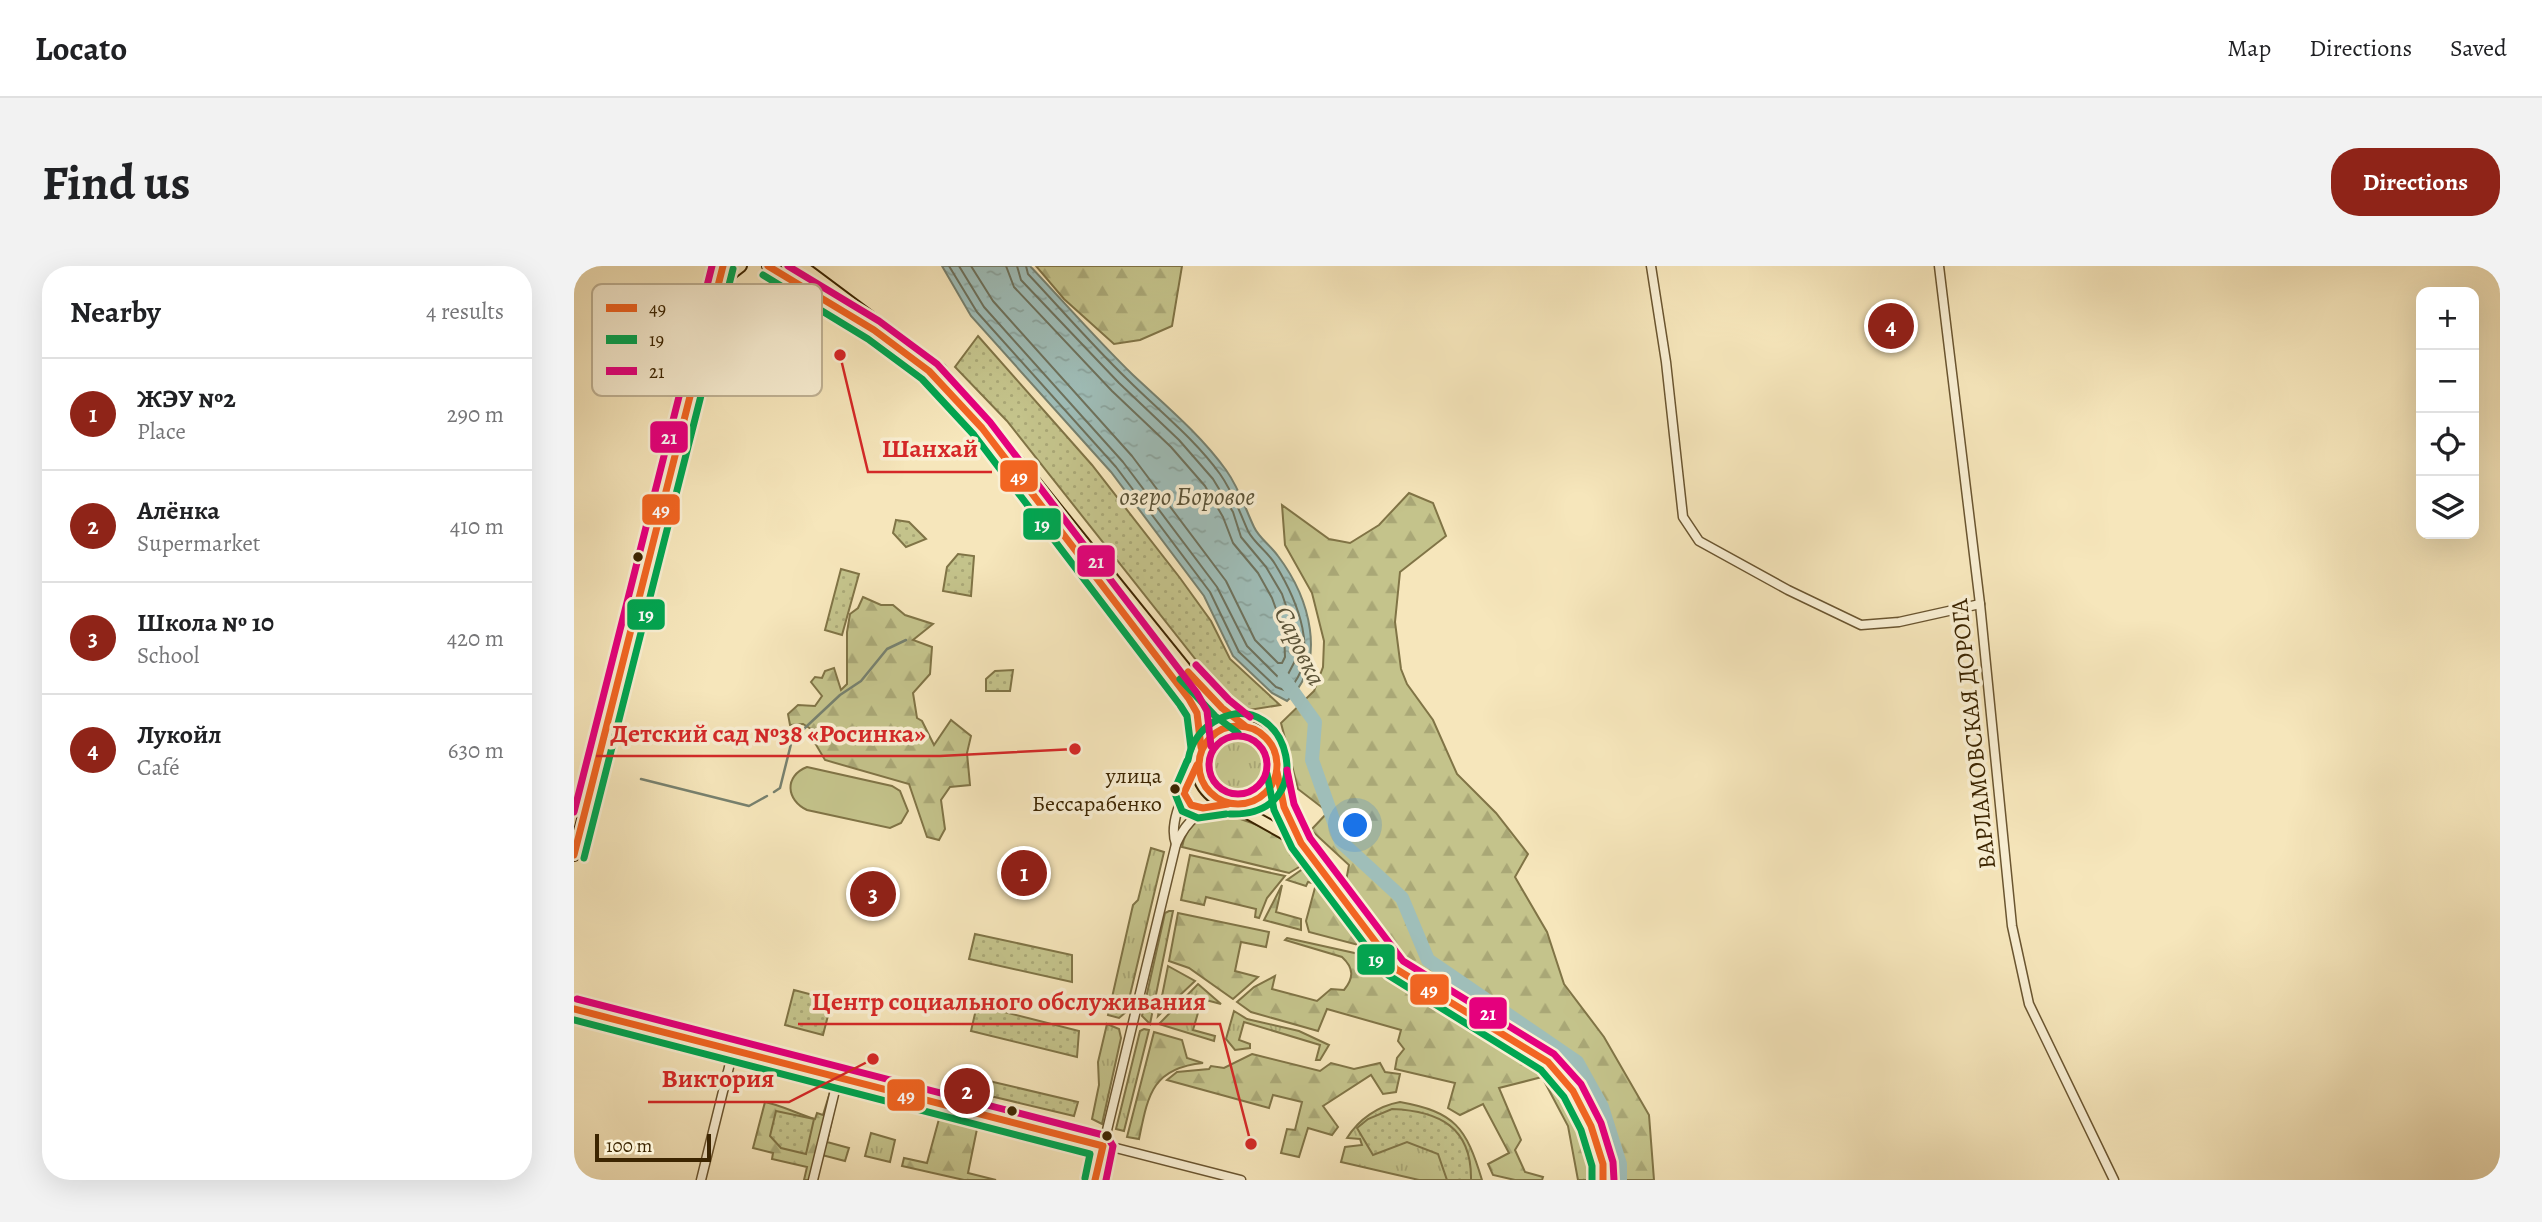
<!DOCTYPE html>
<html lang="en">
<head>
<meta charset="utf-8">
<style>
	body { margin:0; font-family:Alegreya,serif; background:#f2f2f2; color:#202124 }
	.controls { position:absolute; right:21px; top:21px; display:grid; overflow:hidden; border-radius:14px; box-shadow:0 7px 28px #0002 }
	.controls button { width:63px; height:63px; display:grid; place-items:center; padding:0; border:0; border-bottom:2px solid #e0e0e0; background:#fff; color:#202124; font:35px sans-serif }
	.scale { position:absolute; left:21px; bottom:18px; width:116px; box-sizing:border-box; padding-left:7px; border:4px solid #3c2501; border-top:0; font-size:19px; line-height:24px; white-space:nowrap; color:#3c2501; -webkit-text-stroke:5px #f9efd3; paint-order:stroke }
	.you { position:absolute; left:782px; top:560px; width:24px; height:24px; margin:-18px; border:5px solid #fff; border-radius:50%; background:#1a73e8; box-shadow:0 0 0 10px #1a73e833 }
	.badge { display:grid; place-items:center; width:46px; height:46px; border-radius:50%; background:#8f2418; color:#fff; font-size:23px; font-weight:700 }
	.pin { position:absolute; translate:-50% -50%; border:4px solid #fff; box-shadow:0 2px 7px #0006 }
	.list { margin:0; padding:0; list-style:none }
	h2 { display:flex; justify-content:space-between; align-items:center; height:91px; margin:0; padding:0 28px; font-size:30px }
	h2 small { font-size:23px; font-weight:400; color:#757577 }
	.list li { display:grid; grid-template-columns:46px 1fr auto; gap:21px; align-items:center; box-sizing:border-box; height:112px; padding:0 28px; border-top:2px solid #e0e0e0 }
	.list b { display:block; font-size:26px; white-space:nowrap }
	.list p { margin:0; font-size:23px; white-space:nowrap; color:#757577 }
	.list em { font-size:23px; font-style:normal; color:#757577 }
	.icon { flex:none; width:38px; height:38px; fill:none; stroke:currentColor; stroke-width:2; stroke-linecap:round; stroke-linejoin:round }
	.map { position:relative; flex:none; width:1926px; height:914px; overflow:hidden; border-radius:28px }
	header { display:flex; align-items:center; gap:42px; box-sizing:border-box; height:98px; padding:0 35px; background:#fff; border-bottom:2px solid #e0e0e0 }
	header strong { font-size:33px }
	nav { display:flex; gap:38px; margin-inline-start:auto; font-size:24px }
	.intro { display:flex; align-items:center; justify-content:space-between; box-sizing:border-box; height:168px; padding:0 42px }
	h1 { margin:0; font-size:49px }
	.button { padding:18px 32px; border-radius:28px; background:#8f2418; color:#fff; font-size:24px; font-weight:700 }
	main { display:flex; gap:42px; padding:0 42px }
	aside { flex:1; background:#fff; border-radius:28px; box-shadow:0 7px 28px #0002 }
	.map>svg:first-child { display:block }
	.grass { fill:url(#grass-tufts); stroke:#807446; stroke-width:2 }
	.forest { fill:url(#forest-firs); stroke:#807446; stroke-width:2 }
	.park { fill:url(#park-dots); stroke:#807446; stroke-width:2 }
	.pitch { fill:#c4c38b; stroke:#807446; stroke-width:2 }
	.water { fill:url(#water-ripples); stroke:#77816f; stroke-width:2 }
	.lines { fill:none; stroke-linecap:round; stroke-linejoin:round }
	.shore { stroke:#6e725d; stroke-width:2 }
	.stream { stroke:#77816f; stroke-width:2.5 }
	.river { stroke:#9fbeb9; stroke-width:14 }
	.minor-casing { stroke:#6a5530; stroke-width:11 }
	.major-casing { stroke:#3c2501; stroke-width:14 }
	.minor { stroke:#f9efd3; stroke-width:8 }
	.major { stroke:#f6e6bb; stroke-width:10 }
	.bus-1-casing { stroke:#f9efd3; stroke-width:12 }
	.bus-2-casing { stroke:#f9efd3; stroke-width:12 }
	.bus-3-casing { stroke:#f9efd3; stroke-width:12 }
	.bus-1 { stroke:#f26522; stroke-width:7 }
	.bus-2 { stroke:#00a651; stroke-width:7 }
	.bus-3 { stroke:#e5007d; stroke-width:7 }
	.bus-dot { fill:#3c2501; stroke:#f9efd3; stroke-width:2.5 }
	.labels { text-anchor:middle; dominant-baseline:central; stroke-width:7; stroke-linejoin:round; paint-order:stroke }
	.bus-label { font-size:22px; fill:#3c2501; stroke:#f9efd3; text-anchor:end }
	.street-label { font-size:24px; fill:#3c2501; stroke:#f9efd3 }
	.water-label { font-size:26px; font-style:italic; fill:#5a5338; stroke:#f9efd3 }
	.key { fill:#f9efd3; stroke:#c0b294; stroke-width:2 }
	.key-label { font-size:19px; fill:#3c2501 }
	.leader { fill:none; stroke:#d62828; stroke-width:2.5 }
	.callout-dot { fill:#d62828; stroke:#f9efd3; stroke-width:2.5 }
	.callout-label { font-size:26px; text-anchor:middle; font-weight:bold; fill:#d62828; stroke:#f9efd3; stroke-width:7; stroke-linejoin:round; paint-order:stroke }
	.line-badge { stroke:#f9efd3; stroke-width:2.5 }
	.badge-label { font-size:19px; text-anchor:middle; font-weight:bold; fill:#fff }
</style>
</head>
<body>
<header>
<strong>Locato</strong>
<nav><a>Map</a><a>Directions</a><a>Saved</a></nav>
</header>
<div class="intro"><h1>Find us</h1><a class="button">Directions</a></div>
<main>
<aside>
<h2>Nearby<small>4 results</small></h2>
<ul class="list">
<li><span class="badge">1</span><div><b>ЖЭУ №2</b><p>Place</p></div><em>290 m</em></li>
<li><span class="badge">2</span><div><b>Алёнка</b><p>Supermarket</p></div><em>410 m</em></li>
<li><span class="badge">3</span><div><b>Школа № 10</b><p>School</p></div><em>420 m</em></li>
<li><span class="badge">4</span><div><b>Лукойл</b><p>Café</p></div><em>630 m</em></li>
</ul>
</aside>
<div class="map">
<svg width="1926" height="914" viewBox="0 0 1926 914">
	<defs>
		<pattern id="grass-tufts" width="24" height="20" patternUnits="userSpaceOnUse" patternTransform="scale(1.75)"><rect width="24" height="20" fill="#c4c38b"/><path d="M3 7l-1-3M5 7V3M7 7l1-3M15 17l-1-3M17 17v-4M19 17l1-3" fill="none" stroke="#a9a776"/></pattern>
		<pattern id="forest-firs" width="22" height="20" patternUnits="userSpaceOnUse" patternTransform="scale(1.75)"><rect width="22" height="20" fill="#c4c38b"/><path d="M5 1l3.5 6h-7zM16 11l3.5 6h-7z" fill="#a9a776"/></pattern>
		<pattern id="park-dots" width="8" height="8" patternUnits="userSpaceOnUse" patternTransform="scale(1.75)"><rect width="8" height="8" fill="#c4c38b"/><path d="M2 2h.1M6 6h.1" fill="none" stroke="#a9a776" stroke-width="1.8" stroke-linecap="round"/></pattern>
		<pattern id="water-ripples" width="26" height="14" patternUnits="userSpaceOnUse" patternTransform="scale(1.75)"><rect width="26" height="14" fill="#9fbeb9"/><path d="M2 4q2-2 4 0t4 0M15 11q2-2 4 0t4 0" fill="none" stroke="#8aa39d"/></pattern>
	</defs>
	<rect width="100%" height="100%" fill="#f6e6bb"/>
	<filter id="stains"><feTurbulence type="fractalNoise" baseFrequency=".00286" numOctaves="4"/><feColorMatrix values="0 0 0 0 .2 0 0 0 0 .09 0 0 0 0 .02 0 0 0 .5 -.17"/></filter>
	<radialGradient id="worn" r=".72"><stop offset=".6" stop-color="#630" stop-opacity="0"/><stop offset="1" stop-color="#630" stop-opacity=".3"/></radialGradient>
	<g class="grass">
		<circle cx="664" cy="498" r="32"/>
		<polygon points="577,582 590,586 552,746 545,752 534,749 559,639 564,634"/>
		<polygon points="595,645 599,645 576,758 568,750 591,647"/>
		<polygon points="624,718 647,738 628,733 619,764 641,770 640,775 585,758"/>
		<polygon points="660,745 673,753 725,765 755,779 746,794 742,794 746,779 670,756 665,774 676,778 676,782 661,784 652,773"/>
		<polygon points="533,758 545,763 547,772 528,858 518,853 525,819 524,796"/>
		<polygon points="570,763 575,764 550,865 542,863 566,765"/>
		<path d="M 826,836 C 881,846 892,861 908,914 L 845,914 L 767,896 L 771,881 L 788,879 L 786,873 L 773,872 C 785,853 804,840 826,836 Z"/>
		<polygon points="297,867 321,874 316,896 291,890"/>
	</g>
	<g class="forest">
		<polygon points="462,0 608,0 598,60 566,74 540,78 490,33"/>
		<polygon points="835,227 859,237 872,270 826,306 821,356 827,403 833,418 859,454 883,508 922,547 954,588 941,611 973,666 990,718 1030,771 1075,849 1080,914 1037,914 1031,876 1022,853 984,795 866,724 828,697 772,615 775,599 737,564 754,546 724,523 707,457 740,425 749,401 750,375 738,327 711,279 708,239 755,273 776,277 805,259"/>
		<polygon points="289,331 307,339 319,339 331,349 359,358 339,374 358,381 356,408 339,427 343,452 348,455 360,479 377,454 397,470 393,487 396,519 376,521 367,534 371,563 365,574 353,571 335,518 251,494 238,472 237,463 229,458 216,459 214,448 224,439 241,440 248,430 237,416 241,411 248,412 251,405 260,402 267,424 273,418 273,366 276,348 284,342"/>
		<path d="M 648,547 C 677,556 718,569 737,594 L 715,607 L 608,581 C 612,560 626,548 648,547 Z"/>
		<polygon points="616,589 711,610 693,632 685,652 681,651 682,643 632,631 630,639 607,634"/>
		<polygon points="733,600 743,600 802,680 792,681 735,666 732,655 742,618 734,616 732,620 713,614"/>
		<polygon points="708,619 702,646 727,653 727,664 690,654"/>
		<polygon points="604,647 695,666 692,681 667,676 661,705 684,711 659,733 615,702 595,695"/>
		<path d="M 713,672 L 794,690 L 813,699 L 971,798 L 990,823 L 1012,862 L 1021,914 L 1004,914 L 994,860 L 968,811 L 925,822 L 947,874 L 941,884 L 951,906 L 969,911 L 968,914 L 941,914 L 919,909 L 914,898 L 935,887 L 909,838 L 886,849 L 874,842 L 881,817 L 821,803 L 823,792 L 830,783 L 824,775 L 827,764 L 753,743 L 744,765 L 677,746 L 663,736 L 680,721 L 701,710 L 698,723 L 743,735 L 757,723 L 770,724 C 780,712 780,702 768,691 L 711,674 Z"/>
		<polygon points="594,700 621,715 584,750"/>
		<path d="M 580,766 L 608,774 L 613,792 L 629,797 C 578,802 574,829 565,873 L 553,871 Z"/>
		<polygon points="678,788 746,805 757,797 780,803 806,797 811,806 826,808 822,826 809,828 797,809 749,840 764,861 758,869 734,862 725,891 707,887 713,863 721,864 728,836 699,829 695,842 593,814 603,806 635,803 637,800 650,802"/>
		<path d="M 256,826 L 264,827 L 253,876 L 275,882 L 271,895 L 248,889 L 243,914 L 230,914 L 233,901 L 198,893 L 199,887 L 179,882 L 191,836 C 210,840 223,848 241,853 L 243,847 L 249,849 Z"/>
		<polygon points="365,853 403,863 394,907 422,914 390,914 328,900 330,892 353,897"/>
	</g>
	<g class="park">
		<polygon points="404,70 518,199 606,312 637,355 656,393 706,439 675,444 645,423 433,155 381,101"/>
		<polygon points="322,254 335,256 352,273 332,281 319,267"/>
		<polygon points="384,288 400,290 397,330 369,325 373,301"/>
		<polygon points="267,303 285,308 268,369 251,364"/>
		<polygon points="439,404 436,425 412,425 412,413 421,405"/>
		<polygon points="401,668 498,689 498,716 395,693"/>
		<polygon points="220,724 258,734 249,769 211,759"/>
		<polygon points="403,739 505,765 503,791 397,765"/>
		<polygon points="415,815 504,836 500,850 412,829"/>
		<path d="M 818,843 C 865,845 898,861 897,914 L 873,914 L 864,888 L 833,876 L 799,889 L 783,862 L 794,853 Z"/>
		<polygon points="202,845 240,853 232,888 207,882 196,870"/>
	</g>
	<path class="pitch" d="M 233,501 L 318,520 L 326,525 L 334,545 L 327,557 L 316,562 L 233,544 C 212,534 210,510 233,501 Z"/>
	<path class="water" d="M 368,0 L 456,0 C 490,36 523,74 559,109 C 591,139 626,168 652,204 C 665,222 671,242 680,261 C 685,272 697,280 704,290 C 735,331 755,396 713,435 L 698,427 L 659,390 L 630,330 L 537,206 L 397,50 Z"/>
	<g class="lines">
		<g class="shore">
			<path d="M 375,0 L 403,46 L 542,201 L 636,326 L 665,386 L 702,421 L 713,425 C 749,392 722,332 701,298 C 694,286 680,277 674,265 C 665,245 659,226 646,208 C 620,172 584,144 553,113 C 518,79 487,43 454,8 L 452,0"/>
			<polyline points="385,0 410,41 549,196 643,321 673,380 707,414 711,414 722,393 720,363 708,328 692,301 667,271 659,246 639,213 605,174 545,117 447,14 443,0"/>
			<polyline points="397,0 419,35 558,190 652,315 681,374 704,397 708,397 711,391 710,365 698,332 684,307 659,277 649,251 631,220 597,181 538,125 440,21 432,0"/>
		</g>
		<g class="stream">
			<polyline points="67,513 175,540 193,530"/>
			<polyline points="200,526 206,522 218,474 266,429 287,415 313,383 332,374"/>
		</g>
		<polyline class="river" points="710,413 741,456 738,494 767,576 828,632 854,694 1003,796 1028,841 1046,898 1046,914"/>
		<defs>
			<g id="minor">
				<polyline points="1077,0 1092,96 1109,251 1125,275 1214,324 1287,359 1325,356 1406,338"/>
				<polyline points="1365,0 1406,338 1438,660 1455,738 1540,914"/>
				<polyline points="610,527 617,539 631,543"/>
				<path d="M 602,578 C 593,555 614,520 623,499"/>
				<polyline points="0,743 667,914"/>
				<polyline points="127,914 159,785"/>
				<polyline points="239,914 264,812"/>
				<path d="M 521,914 L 602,578 C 612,555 628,540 654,538"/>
			</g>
			<g id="major">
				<polyline points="194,0 300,64 355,105 408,162 615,433 623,447 627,481"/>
				<polyline points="228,0 366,103 444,195 623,417 670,459"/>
				<polyline points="144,18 167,0"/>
				<circle cx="663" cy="499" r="40"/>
				<polyline points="703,506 710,541 727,577 822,703 974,796 999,825 1017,860 1029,898 1029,914"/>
				<polyline points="659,539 727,577"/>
				<polyline points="0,589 149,0"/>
			</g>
		</defs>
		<use href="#minor" class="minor-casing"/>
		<use href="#major" class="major-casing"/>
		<use href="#minor" class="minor"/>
		<use href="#major" class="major"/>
		<defs>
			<g id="bus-1">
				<polyline points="194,0 300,64 355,105 408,162 615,433 623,447 627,481"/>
				<polyline points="614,406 648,442 670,459"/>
				<circle cx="664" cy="499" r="39"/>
				<polyline points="623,499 610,527 617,539 629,542 654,538"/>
				<polyline points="703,506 710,541 727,577 822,703 974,796 999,825 1017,860 1029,898 1029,914"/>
				<polyline points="0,589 149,0"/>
				<polyline points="0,743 529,880 521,914"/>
			</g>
			<g id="bus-2">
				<polyline points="189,9 294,73 348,113 400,169 606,439 613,450 617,482"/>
				<polyline points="606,413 641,450 664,467"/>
				<path d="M 614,494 C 617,476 628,461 645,453 C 714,420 750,551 656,548"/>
				<polyline points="613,495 600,525 608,545 624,552 652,548"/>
				<polyline points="693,508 700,544 718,582 814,709 967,804 990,831 1007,864 1018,900 1018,914"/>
				<polyline points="10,592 159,3"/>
				<polyline points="0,754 516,888 511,912"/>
			</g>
			<g id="bus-3">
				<polyline points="214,0 305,55 363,98 416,156 623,427 633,445 637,480"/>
				<polyline points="622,399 655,434 676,451"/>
				<circle cx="664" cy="499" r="29"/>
				<polyline points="713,504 720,538 736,572 829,695 980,788 1007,818 1027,857 1039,896 1040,914"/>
				<polyline points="0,546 138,0"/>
				<polyline points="3,733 533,870 539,880 532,914"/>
			</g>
		</defs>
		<use href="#bus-1" class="bus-1-casing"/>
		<use href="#bus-2" class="bus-2-casing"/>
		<use href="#bus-3" class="bus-3-casing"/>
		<use href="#bus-1" class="bus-1"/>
		<use href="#bus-2" class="bus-2"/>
		<use href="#bus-3" class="bus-3"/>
	</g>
	<g class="bus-dot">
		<circle cx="64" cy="291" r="6"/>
		<circle cx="601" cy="523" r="6"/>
		<circle cx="438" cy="845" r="6"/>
		<circle cx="533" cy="870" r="6"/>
	</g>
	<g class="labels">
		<g class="bus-label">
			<text x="588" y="510">улица<tspan x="588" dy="28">Бессарабенко</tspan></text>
		</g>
		<g class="street-label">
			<text transform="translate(1399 468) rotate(-96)">ВАРЛАМОВСКАЯ ДОРОГА</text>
		</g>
		<g class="water-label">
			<text x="613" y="230">озеро Боровое</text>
			<text transform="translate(726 380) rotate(64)">Саровка</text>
		</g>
	</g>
	<rect x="18" y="18" width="230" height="112" rx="10" class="key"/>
	<rect x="32" y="38" width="31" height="8" fill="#f26522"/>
	<rect x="32" y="69" width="31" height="9" fill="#00a651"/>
	<rect x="32" y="101" width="31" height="8" fill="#e5007d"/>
	<g class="key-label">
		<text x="75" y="49">49</text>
		<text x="75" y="80">19</text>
		<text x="75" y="112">21</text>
	</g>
	<path class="leader" d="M266 89L294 206H418M501 483L366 490H22M677 878L646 758H224M299 793L215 836H74"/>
	<g class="callout-dot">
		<circle cx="266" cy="89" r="7"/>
		<circle cx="501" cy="483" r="7"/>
		<circle cx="677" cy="878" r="7"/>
		<circle cx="299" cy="793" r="7"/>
	</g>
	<g class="callout-label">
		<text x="356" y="191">Шанхай</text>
		<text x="194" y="476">Детский сад №38 «Росинка»</text>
		<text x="435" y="744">Центр социального обслуживания</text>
		<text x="144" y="821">Виктория</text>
	</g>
	<g class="line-badge">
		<rect x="75" y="154" width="40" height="34" rx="7" fill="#e5007d"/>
		<rect x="425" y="193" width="40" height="34" rx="7" fill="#f26522"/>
		<rect x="67" y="227" width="40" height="33" rx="7" fill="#f26522"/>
		<rect x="448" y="241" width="40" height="34" rx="7" fill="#00a651"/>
		<rect x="502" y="278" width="40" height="34" rx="7" fill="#e5007d"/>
		<rect x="52" y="332" width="40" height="33" rx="7" fill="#00a651"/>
		<rect x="782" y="677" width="40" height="33" rx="7" fill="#00a651"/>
		<rect x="835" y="707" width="41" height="33" rx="7" fill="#f26522"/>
		<rect x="894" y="730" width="40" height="34" rx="7" fill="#e5007d"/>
		<rect x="312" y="812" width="40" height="34" rx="7" fill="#f26522"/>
	</g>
	<g class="badge-label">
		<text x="95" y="178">21</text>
		<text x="445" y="217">49</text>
		<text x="87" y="250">49</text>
		<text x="468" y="265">19</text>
		<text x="522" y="302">21</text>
		<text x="72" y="355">19</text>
		<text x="802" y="700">19</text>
		<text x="855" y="730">49</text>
		<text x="914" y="754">21</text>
		<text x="332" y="836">49</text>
	</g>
	<rect width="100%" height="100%" filter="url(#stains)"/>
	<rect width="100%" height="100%" fill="url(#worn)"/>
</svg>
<div class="controls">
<button>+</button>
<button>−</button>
<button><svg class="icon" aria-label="locate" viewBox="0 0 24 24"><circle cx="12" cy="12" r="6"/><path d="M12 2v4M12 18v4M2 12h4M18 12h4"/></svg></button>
<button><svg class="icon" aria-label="layers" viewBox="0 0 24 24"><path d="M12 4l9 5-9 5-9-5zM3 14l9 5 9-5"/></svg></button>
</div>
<div class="scale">100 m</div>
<div class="you"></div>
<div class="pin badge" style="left:450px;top:607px">1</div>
<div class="pin badge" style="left:393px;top:825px">2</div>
<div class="pin badge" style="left:299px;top:628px">3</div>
<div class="pin badge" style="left:1317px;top:60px">4</div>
</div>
</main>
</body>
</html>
